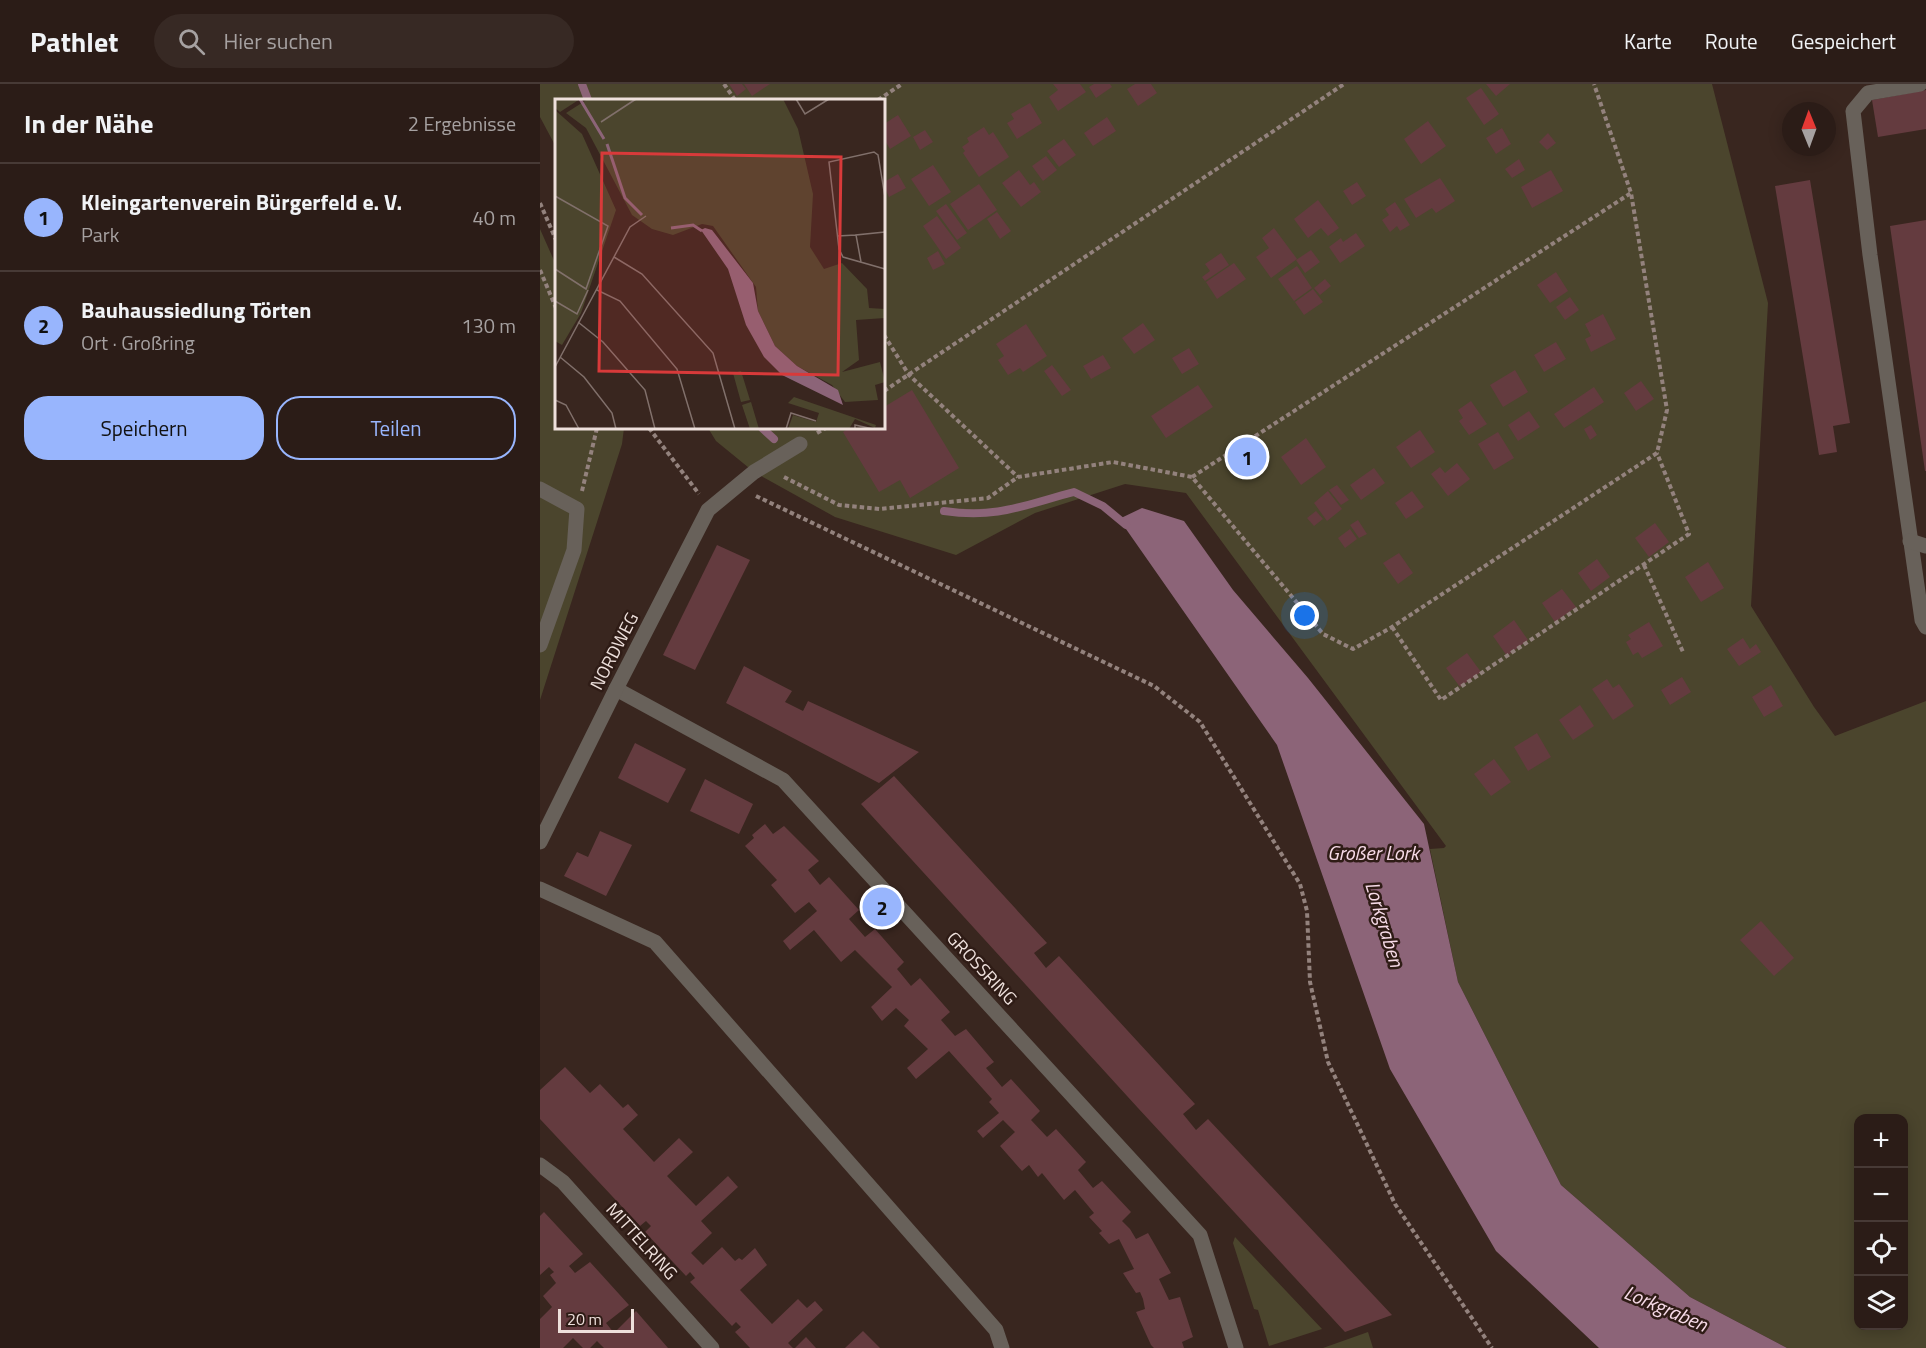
<!DOCTYPE html>
<html lang="de">
<head>
<meta charset="utf-8">
<style>
	body { margin:0; font-family:"Titillium Web",sans-serif; background:#372924; color:#f1f3f6 }
	.controls { position:absolute; right:18px; bottom:18px; display:grid; overflow:hidden; border-radius:12px; box-shadow:0 3px 15px #0003 }
	.controls button { width:54px; height:54px; display:grid; place-items:center; padding:0; border:0; border-bottom:2px solid #473a36; background:#2b1c17; color:#f1f3f6; font:30px sans-serif }
	.compass { position:absolute; left:1242px; top:18px; width:54px; height:54px; border-radius:50%; background:#2b1c17; box-shadow:0 3px 15px #0003; rotate:359deg }
	.scale { position:absolute; left:18px; bottom:15px; width:76px; box-sizing:border-box; padding-left:6px; border:3px solid #eee0dc; border-top:0; font-size:16px; line-height:21px; white-space:nowrap; color:#eee0dc; -webkit-text-stroke:4px #2f1c16; paint-order:stroke }
	.you { position:absolute; left:765px; top:532px; width:21px; height:21px; margin:-15px; border:4px solid #fff; border-radius:50%; background:#1a73e8; box-shadow:0 0 0 9px #1a73e833 }
	.badge { display:grid; place-items:center; width:39px; height:39px; border-radius:50%; background:#98b5fd; color:#111; font-size:20px; font-weight:700 }
	.pin { position:absolute; translate:-50% -50%; border:3px solid #fff; box-shadow:0 2px 6px #0006 }
	.list { margin:0; padding:0; list-style:none }
	h2 { display:flex; justify-content:space-between; align-items:center; height:78px; margin:0; padding:0 24px; font-size:26px }
	h2 small { font-size:20px; font-weight:400; color:#a6a1a1 }
	.list li { display:grid; grid-template-columns:39px 1fr auto; gap:18px; align-items:center; box-sizing:border-box; height:108px; padding:0 24px; border-top:2px solid #473a36 }
	.list b { display:block; font-size:22px; white-space:nowrap }
	.list p { margin:0; font-size:20px; white-space:nowrap; color:#a6a1a1 }
	.list em { font-size:20px; font-style:normal; color:#a6a1a1 }
	.actions { display:flex; gap:12px; padding:18px 24px }
	.actions a { flex:1; padding:14px 0; border:2px solid #98b5fd; border-radius:24px; text-align:center; font-size:21px; color:#98b5fd }
	.actions .main { background:#98b5fd; color:#111 }
	.icon { flex:none; width:33px; height:33px; fill:none; stroke:currentColor; stroke-width:2; stroke-linecap:round; stroke-linejoin:round }
	.map { position:relative; flex:none; width:1386px; height:1264px; overflow:hidden }
	header { display:flex; align-items:center; gap:36px; box-sizing:border-box; height:84px; padding:0 30px; background:#2b1c17; border-bottom:2px solid #473a36 }
	header strong { font-size:28px }
	nav { display:flex; gap:33px; margin-inline-start:auto; font-size:21px }
	.search { width:420px; height:54px; background:#372924; display:flex; align-items:center; gap:15px; box-sizing:border-box; padding:0 21px; border-radius:33px; color:#a6a1a1; font-size:22px }
	main { display:flex }
	aside { flex:1; background:#2b1c17 }
	.map>svg:first-child { display:block }
	.green { fill:#4b452d; fill-rule:evenodd }
	.water { fill:#8c6478 }
	.lines { fill:none; stroke-linecap:round; stroke-linejoin:round }
	.stream { stroke:#8c6478; stroke-width:8 }
	.building { fill:#643b3f }
	.path { stroke:#93827d; stroke-width:4; stroke-dasharray:4.5 3; stroke-linecap:butt }
	.minor { stroke:#68615a; stroke-width:15 }
	.labels { text-anchor:middle; dominant-baseline:central; stroke-width:5; stroke-linejoin:round; paint-order:stroke }
	.street-label { font-size:18px; fill:#eee0dc; stroke:#2f1c16 }
	.water-label { font-size:20px; font-style:italic; fill:#f7dbe8; stroke:#2f1c16 }
	.inset-river { fill:none; stroke:#8c6478; stroke-width:3 }
	.inset-road { fill:none; stroke:#81706b; stroke-width:1.5 }
	.view { fill:#d83a3a; fill-opacity:0.15; stroke:#d83a3a; stroke-width:3 }
	.inset-edge { fill:none; stroke:#eee0dc; stroke-width:3 }
</style>
</head>
<body>
<header>
<strong>Pathlet</strong>
<div class="search"><svg class="icon" aria-label="search" viewBox="0 0 24 24"><circle cx="10" cy="10" r="6"/><path d="M15 15l6 6"/></svg>Hier suchen</div>
<nav><a>Karte</a><a>Route</a><a>Gespeichert</a></nav>
</header>
<main>
<aside>
<h2>In der Nähe<small>2 Ergebnisse</small></h2>
<ul class="list">
<li><span class="badge">1</span><div><b>Kleingartenverein Bürgerfeld e. V.</b><p>Park</p></div><em>40 m</em></li>
<li><span class="badge">2</span><div><b>Bauhaussiedlung Törten</b><p>Ort · Großring</p></div><em>130 m</em></li>
</ul>
<div class="actions"><a class="main">Speichern</a><a>Teilen</a></div>
</aside>
<div class="map">
<svg width="1386" height="1264" viewBox="0 0 1386 1264">
	<rect width="100%" height="100%" fill="#39261f"/>
	<g class="green">
		<path d="M 0,0 L 1172,0 L 1228,219 L 1211,522 L 1274,623 L 1295,652 L 1386,617 L 1386,1264 L 1247,1264 L 1150,1213 L 1021,1101 L 918,898 L 890,765 L 904,764 L 906,762 L 646,409 L 585,400 L 495,429 L 416,471 L 295,433 L 214,388 L 176,357 L 168,344 L 344,344 L 344,16 L 16,16 L 16,63 L 0,33 ZM 1318,1034 L 1364,1034 L 1364,1242 L 1318,1242 Z"/>
		<polygon points="0,145 16,181 16,344 84,344 82,360 0,616"/>
		<polygon points="695,1153 782,1245 729,1262 718,1226 714,1225 693,1159"/>
		<polygon points="828,1248 833,1264 783,1264"/>
	</g>
	<polygon class="water" points="602,424 644,437 693,506 768,594 884,740 918,898 1021,1101 1150,1213 1247,1264 1059,1264 956,1167 850,985 737,661 579,435"/>
	<g class="lines">
		<g class="stream">
			<polyline points="42,0 48,16"/>
			<polyline points="222,344 234,355"/>
			<path d="M 404,427 C 457,435 484,421 534,408 L 563,422 L 586,441"/>
		</g>
	</g>
	<g class="building">
		<polygon points="189,0 202,0 206,5 197,12"/>
		<polygon points="204,0 230,0 212,12"/>
		<polygon points="513,0 540,0 546,8 518,27 509,13 518,6"/>
		<polygon points="554,0 570,0 572,3 556,14 549,3"/>
		<polygon points="595,0 611,0 617,9 598,22 587,5"/>
		<polygon points="946,0 970,0 956,12"/>
		<polygon points="941,4 959,30 944,41 926,14"/>
		<polygon points="1386,6 1386,45 1338,53 1332,16"/>
		<polygon points="490,19 502,39 477,55 467,39 474,35 471,30"/>
		<polygon points="358,31 371,52 350,65 344,55 344,40"/>
		<polygon points="567,33 576,47 553,62 544,49"/>
		<polygon points="888,37 906,62 881,80 864,55"/>
		<polygon points="444,43 449,51 453,48 469,73 439,93 423,69 425,67 422,63 429,58 427,54"/>
		<polygon points="962,44 971,60 956,70 946,54"/>
		<polygon points="385,46 393,58 380,66 373,53"/>
		<polygon points="1008,49 1016,59 1007,66 999,58"/>
		<polygon points="524,55 536,71 519,83 507,67"/>
		<polygon points="506,72 517,86 503,97 492,82"/>
		<polygon points="979,75 985,86 972,94 965,85"/>
		<polygon points="393,81 411,108 389,122 371,95"/>
		<polygon points="479,86 490,101 494,98 501,108 481,123 462,99"/>
		<polygon points="1011,86 1023,107 992,124 981,103"/>
		<polygon points="358,90 366,104 349,113 344,102 344,98"/>
		<polygon points="900,94 915,117 896,129 892,124 876,134 864,115"/>
		<polygon points="1270,96 1310,339 1293,342 1297,368 1279,371 1235,102"/>
		<polygon points="817,98 826,112 812,121 803,107"/>
		<polygon points="439,100 457,126 428,146 410,120"/>
		<polygon points="778,116 799,144 788,152 781,144 768,154 754,135"/>
		<polygon points="855,118 870,141 860,147 857,142 850,148 842,136 849,131 845,125"/>
		<polygon points="406,120 427,149 417,156 396,127"/>
		<polygon points="457,128 471,147 460,155 447,135"/>
		<polygon points="397,132 421,164 406,175 383,142"/>
		<polygon points="1386,136 1386,387 1385,387 1350,142"/>
		<polygon points="734,144 757,175 731,194 716,173 729,164 722,154"/>
		<polygon points="816,149 825,162 800,179 789,163 801,154 803,158"/>
		<polygon points="771,166 780,178 765,189 756,176"/>
		<polygon points="398,167 405,180 393,186 387,174"/>
		<polygon points="681,169 689,181 665,197 662,193 670,187 665,180"/>
		<polygon points="694,179 706,195 677,215 666,198"/>
		<polygon points="757,182 772,204 754,217 738,195"/>
		<polygon points="1016,188 1028,207 1010,219 997,201"/>
		<polygon points="785,195 791,202 780,211 774,204"/>
		<polygon points="773,205 783,218 764,231 755,218"/>
		<polygon points="1030,213 1039,226 1025,236 1016,223"/>
		<polygon points="1063,230 1076,255 1051,268 1045,255 1051,252 1045,240"/>
		<polygon points="603,239 615,256 594,270 582,254"/>
		<polygon points="486,240 507,272 483,288 480,284 468,291 458,276 464,272 456,260"/>
		<polygon points="1016,258 1026,275 1004,288 994,271"/>
		<polygon points="649,264 659,280 642,290 632,274"/>
		<polygon points="563,271 571,284 551,295 543,282"/>
		<polygon points="512,281 531,306 522,312 504,287"/>
		<polygon points="975,286 988,308 963,323 950,301"/>
		<polygon points="1101,297 1114,315 1096,327 1084,309"/>
		<polygon points="658,301 673,323 626,354 611,332"/>
		<polygon points="1054,303 1064,318 1024,344 1014,330"/>
		<polygon points="372,306 419,384 370,414 360,396 339,408 303,348 309,344 344,344 344,323"/>
		<polygon points="931,317 947,340 929,351 919,337 923,334 918,326"/>
		<polygon points="989,327 1000,343 978,357 968,341"/>
		<polygon points="1051,341 1057,351 1050,356 1044,345"/>
		<polygon points="880,346 895,368 871,384 856,363"/>
		<polygon points="958,348 974,374 954,386 938,360"/>
		<polygon points="766,354 786,383 761,401 741,373"/>
		<polygon points="917,379 930,395 908,412 891,390 900,383 905,389"/>
		<polygon points="834,384 845,399 821,416 810,401"/>
		<polygon points="797,401 809,416 801,421 789,406"/>
		<polygon points="788,407 802,425 787,437 774,419"/>
		<polygon points="872,407 884,423 866,435 855,419"/>
		<polygon points="776,427 783,435 774,442 767,434"/>
		<polygon points="818,436 827,450 819,454 810,441"/>
		<polygon points="1115,439 1129,458 1109,473 1095,454"/>
		<polygon points="810,445 817,455 805,464 798,454"/>
		<polygon points="177,461 210,476 155,586 123,571"/>
		<polygon points="859,469 873,489 858,500 843,479"/>
		<polygon points="1057,475 1070,493 1051,507 1038,489"/>
		<polygon points="1168,478 1184,504 1161,518 1145,493"/>
		<polygon points="1022,505 1036,523 1015,538 1002,519"/>
		<polygon points="974,536 988,556 967,572 953,552"/>
		<polygon points="1109,538 1123,562 1102,574 1098,568 1093,571 1086,558 1091,555 1088,551"/>
		<polygon points="1203,554 1210,565 1216,560 1221,568 1199,582 1187,565"/>
		<polygon points="927,569 941,588 920,603 906,584"/>
		<polygon points="204,582 252,607 245,618 263,627 268,617 379,668 339,699 186,619"/>
		<polygon points="1142,593 1151,608 1130,621 1121,606"/>
		<polygon points="1067,595 1073,604 1079,600 1094,622 1073,636 1052,605"/>
		<polygon points="1231,601 1243,622 1224,633 1212,613"/>
		<polygon points="1040,621 1054,642 1033,656 1019,636"/>
		<polygon points="997,649 1011,673 988,687 974,663"/>
		<polygon points="95,659 146,685 128,719 78,694"/>
		<polygon points="954,675 971,698 951,712 934,690"/>
		<polygon points="354,692 507,859 494,869 506,884 519,872 655,1020 643,1030 656,1046 668,1035 852,1231 805,1248 598,1024 321,720"/>
		<polygon points="165,695 213,720 199,750 150,727"/>
		<polygon points="225,740 233,750 244,742 279,777 268,786 280,801 289,793 319,826 309,835 325,853 335,845 364,878 357,885 371,902 380,894 410,928 401,936 415,952 426,945 454,978 446,984 462,1003 471,995 500,1027 491,1036 507,1053 516,1045 546,1078 538,1086 553,1104 562,1097 591,1128 582,1137 590,1145 596,1155 608,1149 631,1189 619,1195 629,1216 640,1213 653,1253 642,1258 644,1264 614,1264 611,1261 596,1228 605,1225 603,1215 600,1208 596,1209 583,1189 594,1185 579,1155 569,1160 559,1149 562,1147 549,1133 554,1129 535,1106 524,1116 502,1089 498,1093 489,1081 482,1087 460,1062 475,1048 463,1036 443,1054 437,1047 459,1029 449,1018 452,1015 409,967 376,995 367,984 388,965 364,942 369,936 356,924 342,937 331,923 352,903 315,866 301,878 274,846 250,866 243,857 277,827 269,818 255,829 231,801 237,796 205,762 214,754 212,751"/>
		<polygon points="60,747 92,761 66,812 24,792 37,768 48,773"/>
		<polygon points="1221,837 1254,874 1234,892 1200,856"/>
		<polygon points="25,983 50,1009 60,1000 83,1024 88,1020 98,1031 83,1045 114,1078 139,1054 153,1068 127,1092 156,1122 188,1092 198,1103 161,1137 172,1149 151,1169 163,1181 182,1163 195,1177 199,1174 202,1176 215,1164 227,1181 200,1206 232,1240 258,1215 267,1224 275,1217 283,1226 248,1259 253,1264 210,1264 195,1248 201,1243 196,1238 192,1242 150,1198 155,1194 150,1188 146,1192 105,1148 111,1142 106,1137 100,1142 0,1035 0,1006"/>
		<polygon points="4,1128 43,1170 29,1182 35,1189 50,1178 89,1221 66,1239 74,1249 96,1227 128,1264 64,1264 57,1257 50,1264 43,1264 33,1254 23,1264 0,1264 0,1235 12,1223 3,1212 16,1199 10,1191 14,1188 9,1183 0,1191 0,1132"/>
		<polygon points="323,1247 340,1264 305,1264"/>
		<polygon points="266,1253 276,1264 255,1264"/>
	</g>
	<g class="lines">
		<g class="path">
			<polyline points="184,0 195,16"/>
			<polyline points="338,16 362,0"/>
			<polyline points="0,119 16,156"/>
			<polyline points="0,186 16,224"/>
			<polyline points="344,251 369,291 478,393"/>
			<polyline points="344,307 804,0"/>
			<polyline points="109,344 159,410"/>
			<polyline points="277,349 286,344"/>
			<polyline points="244,393 299,421 340,425 448,414 478,393 573,378 652,393 783,550 813,565 852,543 1117,369 1127,326 1091,109 1054,0"/>
			<polyline points="652,393 1091,109"/>
			<polyline points="42,407 57,344"/>
			<polyline points="216,412 614,602 660,638 760,800 767,827 770,898 788,978 855,1120 952,1264"/>
			<polyline points="1104,481 1143,568"/>
			<polyline points="852,543 901,616 1149,450 1117,369"/>
		</g>
		<g class="minor">
			<polyline points="1380,0 1328,9 1313,27 1330,171 1382,536 1386,543"/>
			<polyline points="0,405 37,425 34,466 0,561"/>
			<polyline points="1370,457 1386,462"/>
			<polyline points="76,605 243,696 660,1151 696,1264"/>
			<polyline points="0,758 76,605 168,426 214,388 260,360"/>
			<polyline points="0,805 115,858 456,1246 462,1264"/>
			<polyline points="0,1081 23,1098 172,1264"/>
		</g>
	</g>
	<g class="labels">
		<g class="street-label">
			<text transform="translate(74 567) rotate(-63)">NORDWEG</text>
			<text transform="translate(442 884) rotate(47)">GROSSRING</text>
			<text transform="translate(102 1157) rotate(48)">MITTELRING</text>
		</g>
		<g class="water-label">
			<text x="833" y="768">Großer Lork</text>
			<text transform="translate(845 840) rotate(73)">Lorkgraben</text>
			<text transform="translate(1126 1224) rotate(23)">Lorkgraben</text>
		</g>
	</g>
	<g transform="translate(15 15)">
		<rect width="330" height="330" fill="#39261f"/>
		<path d="M 0,0 L 25,0 L 5,13 L 0,9 ZM 33,0 L 228,0 L 243,30 L 258,95 L 255,148 L 269,170 L 287,164 L 312,190 L 314,209 L 330,210 L 330,219 L 301,221 L 304,261 L 287,273 L 325,263 L 330,283 L 320,286 L 323,301 L 290,303 L 277,286 L 242,267 L 220,247 L 203,212 L 201,188 L 158,127 L 147,125 L 118,136 L 97,130 L 77,116 L 31,29 L 11,14 ZM 0,11 L 27,35 L 61,111 L 26,214 L 7,246 L 0,242 ZM 186,272 L 195,301 L 186,303 L 178,274 ZM 239,298 L 321,326 L 320,329 L 300,320 L 294,330 L 233,330 L 238,316 L 261,323 L 264,314 L 233,304 ZM 196,303 L 204,330 L 195,330 L 187,306 Z" fill="#4b452d"/>
		<path d="M 150,129 L 157,131 L 198,184 L 203,212 L 220,247 L 242,267 L 283,291 L 288,306 L 227,276 L 209,258 L 191,226 L 173,170 L 146,131 Z" fill="#8c6478"/>
		<path class="inset-river" d="M 25,0 L 49,40M 52,45 L 70,99 L 87,116M 116,129 L 138,126 L 147,132"/>
		<path class="inset-road" d="M 241,0 L 250,15 L 274,0M 46,23 L 81,0M 0,97 L 53,127 L 31,190 L 0,170M 330,98 L 323,56 L 319,53 L 274,63 L 284,150 L 288,158 L 330,170M 282,137 L 301,136M 59,158 L 87,175 L 158,254 L 180,330M 306,163 L 301,136 L 330,133M 42,191 L 65,202 L 122,270 L 140,330M 0,202 L 22,215 L 33,191M 23,223 L 48,243 L 90,291 L 100,330M 5,258 L 29,278 L 57,314 L 61,330M 0,268 L 75,128 L 91,117M 0,301 L 11,306 L 24,330M 231,330 L 236,314 L 261,322M 300,330 L 300,326 L 318,330"/>
		<path class="view" d="M 47,54 L 286,58 L 283,276 L 44,272 Z"/>
		<rect width="330" height="330" class="inset-edge"/>
	</g>
</svg>
<div class="controls">
<button>+</button>
<button>−</button>
<button><svg class="icon" aria-label="locate" viewBox="0 0 24 24"><circle cx="12" cy="12" r="6"/><path d="M12 2v4M12 18v4M2 12h4M18 12h4"/></svg></button>
<button><svg class="icon" aria-label="layers" viewBox="0 0 24 24"><path d="M12 4l9 5-9 5-9-5zM3 14l9 5 9-5"/></svg></button>
</div>
<svg class="compass" viewBox="-18 -18 36 36"><path d="M0-13l5 13h-10z" fill="#e53935"/><path d="M0 13l5-13h-10z" fill="#a6a1a1"/></svg>
<div class="scale">20 m</div>
<div class="you"></div>
<div class="pin badge" style="left:707px;top:373px">1</div>
<div class="pin badge" style="left:342px;top:823px">2</div>
</div>
</main>
</body>
</html>
